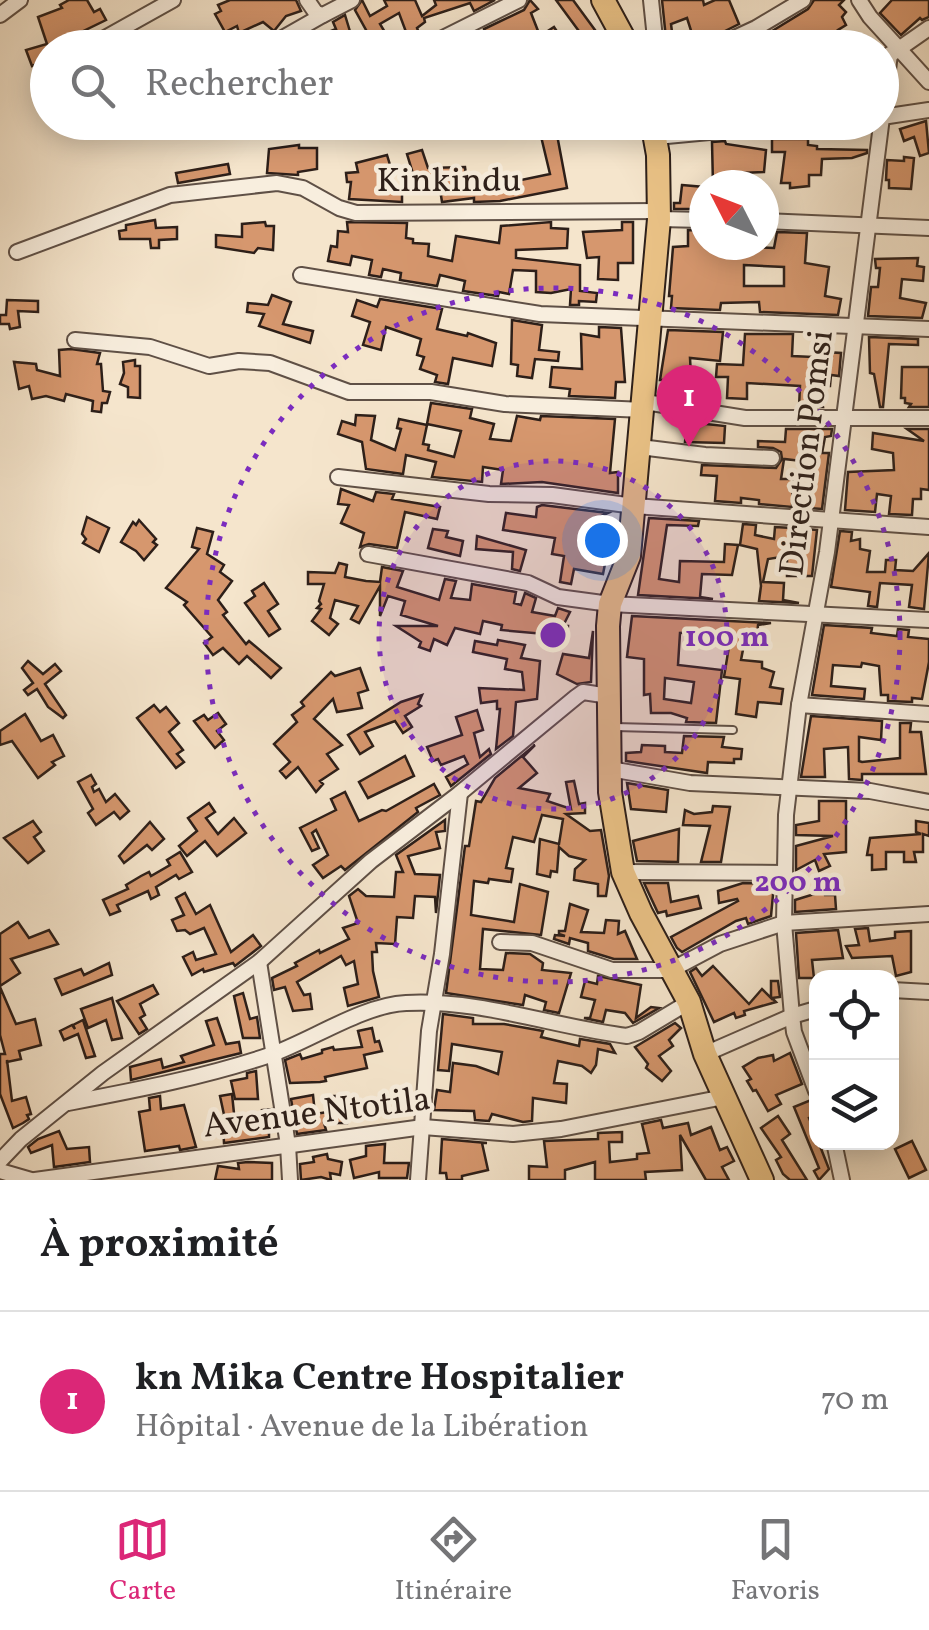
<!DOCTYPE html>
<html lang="fr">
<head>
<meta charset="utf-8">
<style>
	body { margin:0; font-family:Vollkorn,serif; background:#f2f2f2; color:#202124 }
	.controls { position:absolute; right:30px; bottom:30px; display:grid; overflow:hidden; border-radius:20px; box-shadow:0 5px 25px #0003 }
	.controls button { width:90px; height:90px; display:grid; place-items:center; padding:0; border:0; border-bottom:2px solid #e0e0e0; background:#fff; color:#202124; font:50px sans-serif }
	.compass { position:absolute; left:689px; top:170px; width:90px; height:90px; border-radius:50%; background:#fff; box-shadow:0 5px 25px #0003; rotate:312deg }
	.you { position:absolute; left:602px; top:540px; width:35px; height:35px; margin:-25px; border:8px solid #fff; border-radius:50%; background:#1a73e8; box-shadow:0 0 0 15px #1a73e833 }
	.badge { display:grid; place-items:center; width:65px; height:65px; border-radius:50%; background:#db2777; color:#fff; font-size:32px; font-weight:700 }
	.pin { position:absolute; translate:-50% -82px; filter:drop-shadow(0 2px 5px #0008) }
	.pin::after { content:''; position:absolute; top:52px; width:35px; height:30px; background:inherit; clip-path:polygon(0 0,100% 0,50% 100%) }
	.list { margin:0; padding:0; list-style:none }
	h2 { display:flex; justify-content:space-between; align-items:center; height:130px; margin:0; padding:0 40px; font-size:42px }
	h2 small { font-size:32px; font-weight:400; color:#757577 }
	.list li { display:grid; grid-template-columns:65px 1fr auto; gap:30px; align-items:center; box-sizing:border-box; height:180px; padding:0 40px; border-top:2px solid #e0e0e0 }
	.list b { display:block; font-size:38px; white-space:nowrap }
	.list p { margin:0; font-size:32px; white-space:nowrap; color:#757577 }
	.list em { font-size:32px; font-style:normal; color:#757577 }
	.icon { flex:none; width:55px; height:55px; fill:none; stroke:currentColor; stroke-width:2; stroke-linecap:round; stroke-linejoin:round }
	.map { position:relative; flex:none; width:929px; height:1180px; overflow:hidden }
	.search { position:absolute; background:#fff; box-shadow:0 5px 25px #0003; left:30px; right:30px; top:30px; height:110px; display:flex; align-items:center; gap:25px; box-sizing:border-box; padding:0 35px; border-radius:55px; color:#757577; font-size:38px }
	.sheet { height:310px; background:#fff }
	nav { display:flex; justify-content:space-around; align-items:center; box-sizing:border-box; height:140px; border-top:2px solid #e0e0e0; background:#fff; font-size:28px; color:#757577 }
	nav a { display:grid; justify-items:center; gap:5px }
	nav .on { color:#db2777 }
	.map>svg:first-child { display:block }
	.building { fill:#d6976e; stroke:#2d1f19; stroke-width:2.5; fill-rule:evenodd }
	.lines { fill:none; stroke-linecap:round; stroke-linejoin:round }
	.service-casing { stroke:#5f5046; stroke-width:10 }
	.minor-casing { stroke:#5f5046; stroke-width:18 }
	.trunk-casing { stroke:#2d1f19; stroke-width:26 }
	.service { stroke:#f8eede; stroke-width:6 }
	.minor { stroke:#f8eede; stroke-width:14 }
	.trunk { stroke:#eac286; stroke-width:22 }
	.ring { fill:none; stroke:#7b2cbf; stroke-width:5; stroke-dasharray:5 10 }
	.labels { text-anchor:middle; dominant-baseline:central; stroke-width:9; stroke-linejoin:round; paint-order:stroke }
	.street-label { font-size:35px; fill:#2d1f19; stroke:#f8eede }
	.centre { fill:#7b2cbf; stroke:#f8eede; stroke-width:5 }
	.ring-label { font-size:30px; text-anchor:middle; font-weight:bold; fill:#7b2cbf; stroke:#f8eede; stroke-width:9; stroke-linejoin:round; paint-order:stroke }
</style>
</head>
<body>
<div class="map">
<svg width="929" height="1180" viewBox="0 0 929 1180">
	<rect width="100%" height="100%" fill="#f5e5cc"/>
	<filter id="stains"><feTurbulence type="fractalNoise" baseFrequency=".002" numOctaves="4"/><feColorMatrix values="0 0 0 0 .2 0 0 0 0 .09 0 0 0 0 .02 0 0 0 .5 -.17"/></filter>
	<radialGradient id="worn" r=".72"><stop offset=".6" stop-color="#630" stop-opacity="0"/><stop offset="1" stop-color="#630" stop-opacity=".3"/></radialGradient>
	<g class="building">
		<polygon points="69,0 87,0 94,12 100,9 106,20 63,41 64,45 49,48 48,44 48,59 32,66 26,50 47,44 38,17 62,8 60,5"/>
		<polygon points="230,0 296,0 301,11 286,16 274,31 263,22 239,33 237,26 225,32 215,14 221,11 218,5"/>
		<polygon points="362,0 370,16 387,6 384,0 415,0 422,16 436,5 434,0 495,0 474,11 470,3 424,18 425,22 417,28 420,36 409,40 399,13 380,24 389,39 375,46 355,10"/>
		<polygon points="530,0 538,9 531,13 540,36 554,27 568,48 480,48 476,40 486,35 484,29 524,10"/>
		<polygon points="556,0 573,0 595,30 584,38"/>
		<polygon points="662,0 703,0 704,5 715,0 729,0 739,24 705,41 704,37 694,40 687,18 671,24 674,48 667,48"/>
		<polygon points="814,0 844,0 839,5 846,12 842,17 846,25 838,30 850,48 773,48 764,36 808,9"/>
		<polygon points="892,0 929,0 929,17 922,20 920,18 901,35 880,13"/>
		<polygon points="345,15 355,48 342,48 339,38 322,45 298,47 313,33 314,38 336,29 333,22"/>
		<polygon points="926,121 929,153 920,156 914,137 904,141 900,129"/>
		<polygon points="555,124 567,188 500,201 474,202 474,198 442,202 440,189 413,193 411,178 414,177 407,154 422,150 428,168 465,167 467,183 501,180 502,184 550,174 539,128"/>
		<polygon points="772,139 808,139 808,145 817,146 817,149 867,150 867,153 852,158 822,159 821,175 809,175 809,186 790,188 790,183 781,183 785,152 772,152"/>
		<polygon points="725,141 726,144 766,150 764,172 741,173 740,185 713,185 712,142"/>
		<polygon points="299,145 299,148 317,148 317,169 298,172 298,175 267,173 269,149"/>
		<polygon points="387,155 390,165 384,167 386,189 402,189 402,202 349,199 351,182 347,182 346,173 358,172 356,163"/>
		<polygon points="904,157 914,158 911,189 889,188 889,180 886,180 887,160 904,161"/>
		<polygon points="228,164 230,174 178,183 176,173"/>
		<polygon points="682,185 704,187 704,209 674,209 674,203 680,203"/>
		<polygon points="155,220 156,228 177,227 177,239 159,240 159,248 151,248 150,239 120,239 119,231 126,230 126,225"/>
		<polygon points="265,222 266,226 274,226 273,250 258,248 254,253 216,247 216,235 242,237 242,224"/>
		<polygon points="347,222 407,223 406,238 413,239 413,243 429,244 428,256 452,261 456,236 499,243 501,226 551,222 551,228 568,229 567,248 516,250 516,258 580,265 580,291 597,293 596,302 579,301 579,305 570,305 571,289 551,293 536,292 536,271 513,270 509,294 499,292 498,296 463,291 465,281 440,275 437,286 400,280 401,273 383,269 381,277 369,275 372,260 352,256 350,265 328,261 331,246 337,247 338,231 348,232"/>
		<polygon points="622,222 633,222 633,263 618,263 618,280 598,279 599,257 587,258 583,232 622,230"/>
		<path d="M 688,230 L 704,231 L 704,245 L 774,248 L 777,232 L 807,233 L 805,263 L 829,267 L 825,296 L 841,299 L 838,315 L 760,312 L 759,302 L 721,303 L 720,310 L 671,308 L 672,296 L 669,296 L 673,247 L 688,246 ZM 744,265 L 784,267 L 784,286 L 744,286 Z"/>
		<polygon points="918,258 917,266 924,267 923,281 902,279 900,298 926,303 922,318 868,316 871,287 878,287 880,268 876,268 875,259"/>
		<polygon points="272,295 291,302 283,324 313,331 310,343 259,326 264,314 247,312 248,303 268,305"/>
		<polygon points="380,299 442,309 437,329 467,336 468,333 496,343 492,366 453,358 448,384 435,382 437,375 420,369 424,357 417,355 421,339 386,327 381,350 363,345 370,322 352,316 357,300 377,307"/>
		<polygon points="7,300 38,301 38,312 18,311 20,327 10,329 9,324 0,324 0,315 6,315"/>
		<polygon points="512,320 542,325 539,350 559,352 558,361 535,359 532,378 517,376 518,365 511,364"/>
		<polygon points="599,327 621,328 625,382 616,382 615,398 569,396 570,389 550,387 552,367 582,369 581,334 599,337"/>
		<polygon points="668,330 723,332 720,361 690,358 691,376 674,375 674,380 660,380"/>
		<polygon points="745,334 793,334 792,356 813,357 816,335 827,336 826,352 841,353 839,376 831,375 830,386 819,386 823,407 799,407 800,386 747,383 747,399 727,398 728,377 716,377 717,364 743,365"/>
		<polygon points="869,337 918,339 918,345 889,344 883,407 880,407 874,374 870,373"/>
		<polygon points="71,349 100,353 97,364 101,364 103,391 110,392 107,403 102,403 101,412 92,411 93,401 66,394 64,401 46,396 32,399 29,386 19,389 14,362 36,364 37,370 60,376 59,350"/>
		<polygon points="135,360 135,366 140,366 140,398 128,397 128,387 120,384 124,373 123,362"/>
		<polygon points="902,367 929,367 929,407 909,407 911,404 905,403 905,398 901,398"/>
		<polygon points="431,403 472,409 470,418 494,424 490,439 511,441 517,416 540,420 541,416 615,419 610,473 618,472 618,493 542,482 501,484 503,470 483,467 482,482 432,477 436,462 406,455 403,474 366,469 362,442 338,434 342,421 355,425 356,415 375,416 371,440 395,450 401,429 397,428 399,419 427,425 423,444 429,445 428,450 454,457 461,431 427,424"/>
		<polygon points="687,422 725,426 724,443 685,442"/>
		<polygon points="786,429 832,429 831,436 825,437 822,453 829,453 822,509 809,508 812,478 800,478 802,461 784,459 781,479 793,479 792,507 759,504 759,500 741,498 741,503 715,501 717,476 701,475 702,465 776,468 782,459 781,452 773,448 758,447 758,441 785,442"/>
		<polygon points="907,429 929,429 929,490 921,489 921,499 913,499 912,515 889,514 891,496 877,494 875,512 845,510 848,472 894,470 893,453 872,449 873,433 924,441"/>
		<polygon points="341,489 373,501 376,492 394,494 392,499 440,507 437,519 405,512 397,548 369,544 360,547 364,533 341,523 349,505 338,504"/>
		<polygon points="542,505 608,513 601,516 600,538 605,538 602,559 606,559 603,574 574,569 571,584 560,582 564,556 552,554 555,538 503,530 506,513 536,517 537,507"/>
		<polygon points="87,517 109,528 99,552 83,543 86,539 82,534"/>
		<polygon points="649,518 699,521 698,526 667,525 659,579 679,582 680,561 724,562 725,544 738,545 732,575 702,574 700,597 713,599 638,595"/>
		<polygon points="139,520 156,539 153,542 157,545 144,560 136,551 121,542 133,522 136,525"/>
		<polygon points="743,524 756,525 755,535 774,539 775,527 792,528 791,554 803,554 806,529 817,530 812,576 787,576 787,556 768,559 763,582 784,583 783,600 799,603 759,601 761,586 757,549 740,545"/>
		<polygon points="197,528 213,532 207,554 224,565 220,572 232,581 218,600 227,612 223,615 246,644 249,641 281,668 271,678 247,656 239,664 223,648 213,655 204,643 212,637 184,605 187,602 166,588 199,549 192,547"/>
		<polygon points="433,529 448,531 446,537 463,541 460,556 428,548"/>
		<polygon points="840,531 852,532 851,541 860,539 860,549 870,551 867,572 885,572 886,560 896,560 895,570 913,571 929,553 924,609 909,607 912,585 880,583 877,607 868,606 870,592 831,587"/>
		<polygon points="477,536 526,550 520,571 512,569 513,552 476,549"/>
		<polygon points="339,563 347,565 345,577 366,581 380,582 382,567 403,571 397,587 439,600 445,579 456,581 451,598 470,600 472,584 516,592 514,603 521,605 525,593 536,598 532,612 555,616 558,608 570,612 563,626 568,626 567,636 501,630 502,625 483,621 480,634 455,628 447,645 434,639 430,651 419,647 421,642 396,626 438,626 401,615 405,601 388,596 380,616 380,586 359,623 351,619 358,606 335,600 330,618 338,624 329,635 312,621 321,609 317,608 321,604 319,601 324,584 308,584 308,572 335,573"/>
		<polygon points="264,583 278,604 268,611 280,629 269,636 245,603 255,596 252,591"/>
		<path d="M 632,616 L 771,623 L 758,625 L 757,636 L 746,634 L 741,660 L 762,662 L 762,668 L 774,672 L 770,687 L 783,689 L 781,704 L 758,702 L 756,717 L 736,714 L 740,679 L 724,677 L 731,634 L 713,634 L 713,631 L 680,633 L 678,665 L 722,670 L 716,723 L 686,722 L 687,718 L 671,713 L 651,713 L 650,694 L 644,695 L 644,659 L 627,657 ZM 665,678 L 694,682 L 691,703 L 664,699 Z"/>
		<polygon points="824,625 872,628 871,633 897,636 898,629 909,630 908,637 929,639 929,662 922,699 912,698 912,702 888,701 888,695 881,695 879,666 862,663 861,667 833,665 831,686 865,689 864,699 812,695"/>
		<polygon points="593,631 591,682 577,684 557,674 563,654 589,658"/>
		<polygon points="498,640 525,645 521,658 540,661 537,699 516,702 513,736 496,749 500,709 497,709 497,701 481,703 479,688 524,690 522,672 505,669 507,659 473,652 475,641 497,645"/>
		<polygon points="28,661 43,674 55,664 61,671 45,684 66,715 63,718 48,707 37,689 28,695 24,690 33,683 22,668"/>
		<polygon points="360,668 368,690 358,693 362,708 337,712 333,699 314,719 342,745 327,754 338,769 320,781 323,784 316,792 298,767 286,778 280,771 290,762 274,744 297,722 292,715 304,706 301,702 331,672 335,676"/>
		<polygon points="422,695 418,704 421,706 405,716 412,727 403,733 395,721 365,732 373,746 360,754 348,735 401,702"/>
		<polygon points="154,705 160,712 166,707 179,723 169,732 183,750 177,754 184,762 176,768 137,718"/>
		<polygon points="477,710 483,730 474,733 480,757 489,749 491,754 451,786 446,777 468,764 464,756 441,765 438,759 433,761 427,747 462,735 456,717"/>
		<polygon points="218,713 226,724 217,731 224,740 215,748 194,721 204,715 208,720"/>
		<polygon points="25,714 41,741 53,735 64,756 52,762 55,765 38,778 12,741 0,745 0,731"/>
		<polygon points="811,716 882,721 881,740 859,737 859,761 862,762 900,758 900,723 911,723 910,732 921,732 926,774 862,774 862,780 849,779 848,747 824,749 825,777 801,777"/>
		<polygon points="684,736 724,737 722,747 742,749 741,759 734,759 734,763 708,762 707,773 626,761 626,753 641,752 642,745 665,746 665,752 682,753"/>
		<polygon points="535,745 523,757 537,773 519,788 550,794 547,801 571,809 566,782 574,781 579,804 585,803 585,813 566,814 590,831 601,830 609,876 606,896 598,896 598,884 574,880 575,869 585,860 569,856 559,847 557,872 551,871 550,877 537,874 540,839 559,844 563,819 542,815 534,842 513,837 506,868 513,869 511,882 489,879 488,883 474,881 471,915 514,922 520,884 548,892 541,935 483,929 480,969 503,970 506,953 530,954 543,963 542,970 571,973 559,1013 544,1010 546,1002 525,995 523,1005 446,993 465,846 469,846 476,801 481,802 495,778"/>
		<polygon points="405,756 414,776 368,798 359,782"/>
		<polygon points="91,775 96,784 92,787 94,792 99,789 106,802 115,794 129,811 120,819 114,812 96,825 88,813 93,809 78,782"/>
		<polygon points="627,783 668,790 666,812 631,809"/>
		<polygon points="434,784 440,795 416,808 418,812 345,870 341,866 323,878 313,865 328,855 316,830 312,833 319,848 312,851 300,828 336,810 331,799 345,792 359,821 382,810 386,811"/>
		<polygon points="819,801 846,801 846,852 824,854 830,866 819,871 815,860 796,870 796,846 833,836 796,835 796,825 819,821"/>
		<polygon points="209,803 215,812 206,818 218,834 234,818 246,833 217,856 205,841 187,856 179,846 197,831 188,818"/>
		<polygon points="713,806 730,807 721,862 701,862 710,826 683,825 685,810 694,814 712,812"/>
		<polygon points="445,820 445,831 436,832 440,848 408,856 415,874 440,875 436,913 435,897 415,896 413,918 397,917 395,944 376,943 377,952 372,952 373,971 379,997 348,1006 344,988 358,984 354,961 346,965 341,956 297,982 304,995 310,994 312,1009 293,1011 285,987 274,990 272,978 297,966 295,963 319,950 320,953 349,939 343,928 358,923 349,896 358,889 366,896 394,897 396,872 403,872 396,855"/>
		<polygon points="33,821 41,832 34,837 44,851 28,863 4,838"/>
		<polygon points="916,821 929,823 929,836 923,834 923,852 914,852 916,862 904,862 904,852 886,852 886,869 872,870 872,855 867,855 870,838 921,834 916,832"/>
		<polygon points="150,822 164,839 152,850 147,845 124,863 119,856"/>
		<polygon points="679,829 678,862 637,861 633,841"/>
		<polygon points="180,852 192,872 179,879 176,875 156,887 159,895 151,899 148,891 117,905 120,911 110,915 103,900 128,889 126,885 141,876 149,872 151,876 170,865 167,860"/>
		<polygon points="644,883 668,883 671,902 698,896 701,908 667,916 666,911 658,913"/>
		<polygon points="743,883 774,884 771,916 748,924 746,918 736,921 682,952 677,948 671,937 738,901 737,899 719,903 718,891"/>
		<polygon points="824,891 825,895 835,895 836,909 795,912 795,900"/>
		<polygon points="185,893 196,914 210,905 231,952 253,935 261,946 235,966 233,963 204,972 203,969 192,975 183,957 193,952 196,960 216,954 204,928 190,934 185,930 177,931 172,920 184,915 176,898"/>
		<polygon points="570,904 588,910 581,932 604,933 606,920 619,921 618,934 625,931 637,959 614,959 588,951 588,943 570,938 569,944 554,939 555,935 565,936 559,934 559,931 565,931"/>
		<polygon points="18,922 29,938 49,930 58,944 11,959 20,973 0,986 0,934"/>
		<polygon points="868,928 870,941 895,938 895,932 911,931 911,972 896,976 892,956 852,958 846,946 859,945 855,929"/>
		<polygon points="838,930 843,958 812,960 814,978 799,978 796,933"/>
		<polygon points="109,963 112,975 62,995 55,979 81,969 84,975"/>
		<polygon points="713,966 749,1004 762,989 771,998 771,981 778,981 780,997 772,998 776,1002 744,1011 745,1015 736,1018 734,1013 714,1022 690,972 696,968 702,976"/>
		<polygon points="598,976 641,985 636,1018 651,1007 659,1008 633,1023 625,1013 606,1010 603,1022 584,1018 590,1018 595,1000 581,997 585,981 597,984"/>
		<polygon points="153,985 158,994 140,1004 145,1015 140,1018 147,1029 139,1034 117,1001"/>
		<polygon points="0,987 16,1024 35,1019 41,1045 19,1051 21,1059 7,1062 7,1060 12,1101 26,1097 31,1114 27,1115 29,1119 23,1123 13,1128 0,1094 0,1054 5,1054 0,1035"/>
		<polygon points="243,993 250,1019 257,1017 260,1038 243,1038 234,996"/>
		<polygon points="112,998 122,1038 112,1040 106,1020 88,1028 81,1009"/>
		<polygon points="443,1014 473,1018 473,1024 504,1024 543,1031 541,1037 579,1046 580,1039 610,1044 615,1053 598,1049 596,1065 591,1073 582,1066 558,1061 554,1083 567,1084 566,1103 533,1098 532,1121 523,1122 492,1114 489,1121 475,1120 474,1111 434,1110 437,1090 450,1092 453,1063 476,1066 498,1074 502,1052 452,1044 449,1071 438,1070"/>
		<polygon points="217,1018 226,1044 239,1042 241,1053 131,1080 130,1067 161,1059 163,1068 184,1062 181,1056 214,1045 206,1021"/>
		<polygon points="83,1020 95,1056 86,1058 78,1034 64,1040 60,1031 72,1025 75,1029 73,1025"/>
		<polygon points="675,1023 681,1028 669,1040 673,1046 659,1056 671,1071 662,1081 646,1068 648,1064 635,1047"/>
		<polygon points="372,1028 375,1042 379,1041 382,1051 364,1055 367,1068 325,1077 326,1081 320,1082 290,1083 285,1060 300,1054 302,1059 322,1053 322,1050 333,1047 334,1050 362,1047 358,1031"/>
		<polygon points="790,1053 802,1084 776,1095 781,1104 768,1111 756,1090 753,1091 747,1081 751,1079 743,1067 758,1058 773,1055 774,1061"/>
		<polygon points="256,1071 258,1099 235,1099 231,1081 247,1078 247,1073"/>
		<polygon points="232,1094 235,1123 263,1120 262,1110 272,1109 275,1131 269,1132 269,1137 224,1143 223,1124 226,1124 220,1096"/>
		<polygon points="313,1095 315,1114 334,1111 334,1096 348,1096 347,1123 324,1123 326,1130 297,1134 291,1099"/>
		<polygon points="160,1096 161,1109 184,1105 196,1147 180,1150 179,1146 145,1151 139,1112 150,1110 149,1098"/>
		<polygon points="811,1100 816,1101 816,1115 809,1118 829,1169 819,1180 814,1171 819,1168 794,1107"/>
		<polygon points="778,1116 790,1134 782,1140 807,1180 790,1180 783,1174 776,1160 781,1157 761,1128"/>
		<polygon points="661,1120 663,1128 688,1123 691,1135 711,1127 720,1150 727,1147 734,1161 722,1167 729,1180 706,1180 680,1135 682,1170 645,1172 646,1180 595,1180 595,1162 565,1170 565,1180 529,1180 529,1166 547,1167 544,1141 598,1139 598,1133 622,1132 622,1142 609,1142 610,1162 637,1159 637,1154 649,1153 642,1124"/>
		<polygon points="59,1131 67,1149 89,1147 90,1162 54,1167 52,1145 31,1153 28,1147 38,1139"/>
		<polygon points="442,1139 487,1143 482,1143 488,1170 462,1176 462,1180 447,1180 446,1173 440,1173"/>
		<polygon points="912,1141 926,1170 909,1178 895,1149"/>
		<polygon points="385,1144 384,1163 409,1163 407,1178 379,1178 379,1172 354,1178 350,1160 366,1156 366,1146"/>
		<polygon points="327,1154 328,1159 342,1162 340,1175 330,1173 331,1180 321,1177 301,1180 300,1164 314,1162 313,1157"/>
		<polygon points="248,1162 272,1163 272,1180 215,1180 218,1166 239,1169 238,1163"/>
	</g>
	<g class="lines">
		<defs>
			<polyline id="service" points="615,727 733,730"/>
			<g id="minor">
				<polyline points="307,0 316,13 323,15 352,0"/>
				<polyline points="651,0 656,48"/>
				<polyline points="859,0 870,17 929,82"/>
				<polyline points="0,15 20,0"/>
				<polyline points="87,48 173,0"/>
				<polyline points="265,48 323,15"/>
				<polyline points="423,48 519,0"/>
				<polyline points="713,48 756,28 803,0"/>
				<polyline points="893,53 929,28"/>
				<polyline points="882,117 929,110"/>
				<polyline points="656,137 773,126 807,128 856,122"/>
				<polyline points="659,219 704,220"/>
				<polyline points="764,221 929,228"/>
				<polyline points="17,252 170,195 277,183 303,188 339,208 356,213 659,211"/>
				<polyline points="301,275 540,314 929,329"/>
				<polyline points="75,340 150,347 209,366 239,361 270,363 349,392 431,392 505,404 644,410"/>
				<polyline points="645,402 745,418 929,418"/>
				<polyline points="640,447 705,455 772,458"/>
				<polyline points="338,477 489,494 552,495 634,506 929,527"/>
				<polyline points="368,554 528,583 558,597 610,604 929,620"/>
				<polyline points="799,705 929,714"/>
				<polyline points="610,769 690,783 870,791 929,802"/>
				<polyline points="623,872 785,873"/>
				<polyline points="500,942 532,943 612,970 671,970 720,944 784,923 929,914"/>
				<polyline points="259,962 288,1145 290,1180"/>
				<polyline points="892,990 929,992"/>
				<polyline points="705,1054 792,1016 816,1009"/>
				<polyline points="816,1091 794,1032 792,1016 784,923 786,815 799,705 827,552 890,54"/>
				<path d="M 68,1103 C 136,1090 205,1077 270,1055 C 312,1040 363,1005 406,1003 C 481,999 554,1027 627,1036 L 639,1032 L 689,1002"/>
				<polyline points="834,1142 842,1180"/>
				<polyline points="0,1161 21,1139 103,1073 259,962 371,861 460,793 576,697 583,692 609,696"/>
				<polyline points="0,1171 31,1180"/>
				<polyline points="35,1180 423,1127 513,1134 561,1129 724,1097"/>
				<polyline points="418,1180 429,1031 442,954 460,793"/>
			</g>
			<g id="trunk">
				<polyline points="603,0 629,48"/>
				<polyline points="652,122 658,155 659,219 629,556 610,604 608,626 610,792 623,872 641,913 689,1002 705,1054 762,1180"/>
			</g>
		</defs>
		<use href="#service" class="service-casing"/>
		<use href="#minor" class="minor-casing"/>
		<use href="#trunk" class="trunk-casing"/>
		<use href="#service" class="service"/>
		<use href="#minor" class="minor"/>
		<use href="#trunk" class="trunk"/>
	</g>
	<circle cx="553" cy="635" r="174" fill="#7b2cbf" fill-opacity=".12"/>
	<g class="ring">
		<circle cx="553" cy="635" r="174"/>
		<circle cx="553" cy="635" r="347"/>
	</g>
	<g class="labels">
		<g class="street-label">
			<text x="449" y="182">Kinkindu</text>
			<text transform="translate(808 453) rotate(-83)">Direction Pomsi</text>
			<text transform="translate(317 1114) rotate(-7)">Avenue Ntotila</text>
		</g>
	</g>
	<circle cx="553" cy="635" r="15" class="centre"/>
	<g class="ring-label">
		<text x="727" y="646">100 m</text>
		<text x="798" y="891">200 m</text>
	</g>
	<rect width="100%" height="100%" filter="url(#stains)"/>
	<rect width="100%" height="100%" fill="url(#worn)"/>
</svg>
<div class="controls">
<button><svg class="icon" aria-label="locate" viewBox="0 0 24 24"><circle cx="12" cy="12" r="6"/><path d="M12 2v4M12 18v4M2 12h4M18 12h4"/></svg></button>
<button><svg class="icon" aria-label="layers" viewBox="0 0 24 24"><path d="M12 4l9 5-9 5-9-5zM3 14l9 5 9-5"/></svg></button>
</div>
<svg class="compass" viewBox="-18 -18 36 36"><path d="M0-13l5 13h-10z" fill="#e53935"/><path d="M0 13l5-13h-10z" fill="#757577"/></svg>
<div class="you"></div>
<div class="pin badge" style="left:689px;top:447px">1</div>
<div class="search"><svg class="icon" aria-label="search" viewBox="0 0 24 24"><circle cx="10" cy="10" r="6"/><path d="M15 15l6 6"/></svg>Rechercher</div>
</div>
<section class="sheet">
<h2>À proximité<small></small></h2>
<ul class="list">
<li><span class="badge">1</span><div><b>kn Mika Centre Hospitalier</b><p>Hôpital · Avenue de la Libération</p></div><em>70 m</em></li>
</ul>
</section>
<nav>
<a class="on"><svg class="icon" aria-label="map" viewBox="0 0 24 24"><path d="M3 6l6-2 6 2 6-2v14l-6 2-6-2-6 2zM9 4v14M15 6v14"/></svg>Carte</a>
<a><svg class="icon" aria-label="directions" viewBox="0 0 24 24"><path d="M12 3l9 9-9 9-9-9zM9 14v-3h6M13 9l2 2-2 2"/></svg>Itinéraire</a>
<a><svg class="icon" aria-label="saved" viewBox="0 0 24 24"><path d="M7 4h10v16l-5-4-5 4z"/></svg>Favoris</a>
</nav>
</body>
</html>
